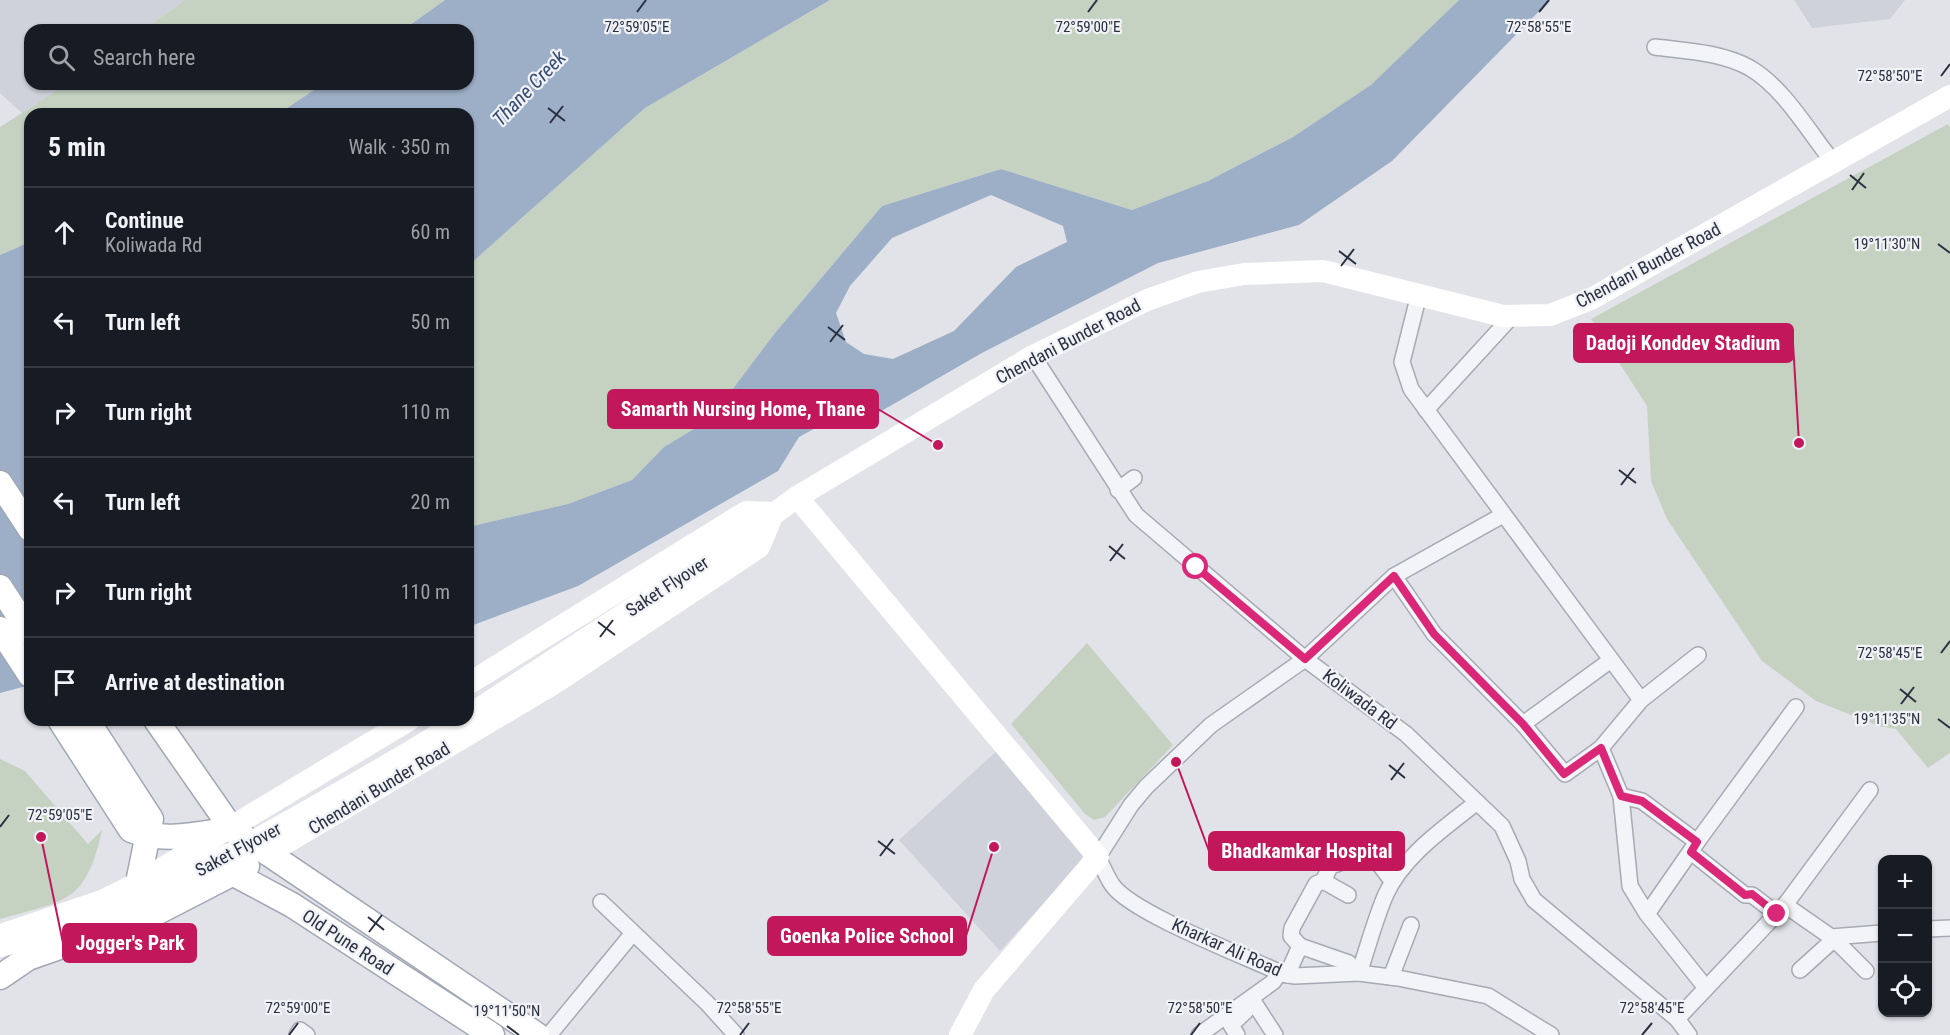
<!DOCTYPE html>
<html lang="en">
<head>
<meta charset="utf-8">
<style>
	body { margin:0; font-family:"Roboto Condensed",sans-serif; background:#20242c; color:#f1f3f6 }
	.controls { position:absolute; right:18px; bottom:18px; display:grid; overflow:hidden; border-radius:12px; box-shadow:0 2px 4px #0004 }
	.controls button { width:54px; height:54px; display:grid; place-items:center; padding:0; border:0; border-bottom:2px solid #363941; background:#171b24; color:#f1f3f6; font:30px sans-serif }
	.stop { position:absolute; width:18px; height:18px; margin:-14px; border:4px solid #db2777; border-radius:50%; background:#fff }
	.stop.end { background:#db2777; border-color:#fff; box-shadow:0 2px 6px #0008 }
	.list { margin:0; padding:0; list-style:none }
	h2 { display:flex; justify-content:space-between; align-items:center; height:78px; margin:0; padding:0 24px; font-size:26px }
	h2 small { font-size:20px; font-weight:400; color:#9ea1a6 }
	.list li { display:grid; grid-template-columns:39px 1fr auto; gap:18px; align-items:center; box-sizing:border-box; height:90px; padding:0 24px; border-top:2px solid #363941 }
	.list b { display:block; font-size:22px; white-space:nowrap }
	.list p { margin:0; font-size:20px; white-space:nowrap; color:#9ea1a6 }
	.list em { font-size:20px; font-style:normal; color:#9ea1a6 }
	.icon { flex:none; width:33px; height:33px; fill:none; stroke:currentColor; stroke-width:2; stroke-linecap:round; stroke-linejoin:round }
	.map { position:relative; flex:none; width:1950px; height:1035px; overflow:hidden }
	.search { position:absolute; background:#171b24; box-shadow:0 2px 4px #0004; left:24px; top:24px; width:450px; height:66px; display:flex; align-items:center; gap:15px; box-sizing:border-box; padding:0 21px; border-radius:18px; color:#9ea1a6; font-size:22px }
	.panel { position:absolute; background:#171b24; box-shadow:0 2px 4px #0004; left:24px; top:108px; width:450px; height:618px; border-radius:18px }
	.map>svg:first-child { display:block }
	.built { fill:#cfd2db }
	.green { fill:#c5d2c2 }
	.water { fill:#9daec7; fill-rule:evenodd }
	.lines { fill:none; stroke-linecap:round; stroke-linejoin:round }
	.street-casing { stroke:#a6aab3; stroke-width:18 }
	.primary-casing { stroke:#a1a7b4; stroke-width:27 }
	.street { stroke:#f3f4f7; stroke-width:15 }
	.secondary { stroke:#fff; stroke-width:22 }
	.primary { stroke:#fff; stroke-width:24 }
	.secondary-bridge { stroke:#fff; stroke-width:22 }
	.route { stroke:#db2777; stroke-width:8 }
	.ticks { fill:none; stroke:#2a3040; stroke-width:2 }
	.labels { text-anchor:middle; dominant-baseline:central; stroke-width:4.5; stroke-linejoin:round; paint-order:stroke }
	.street-label { font-size:18px; fill:#2a3040; stroke:#f0f2f6 }
	.water-label { font-size:20px; font-style:italic; fill:#364c72; stroke:#f0f2f6 }
	.ticks-label { font-size:15px; text-anchor:middle; fill:#2a3040; stroke:#f0f2f6; stroke-width:4.5; stroke-linejoin:round; paint-order:stroke }
	.leader { fill:none; stroke:#c2185b; stroke-width:2 }
	.callout-dot { fill:#c2185b; stroke:#f0f2f6; stroke-width:2 }
	.callout { fill:#c2185b; stroke:#c2185b; stroke-width:2 }
	.callout-label { font-size:20px; text-anchor:middle; font-weight:bold; fill:#fff }
</style>
</head>
<body>
<div class="map">
<svg width="1950" height="1035" viewBox="0 0 1950 1035">
	<rect width="100%" height="100%" fill="#e1e3e9"/>
	<g class="built">
		<polygon points="0,0 185,0 143,30 30,30 30,84 67,84 22,113 0,93"/>
		<polygon points="1794,0 1905,0 1890,19 1812,28"/>
		<polygon points="1000,748 1084,853 1079,865 1000,951 899,840"/>
	</g>
	<g class="green">
		<polygon points="185,0 445,0 403,30 143,30"/>
		<polygon points="830,0 1459,0 1372,85 1293,137 1208,181 1132,210 1001,169 882,206 775,333 723,402 697,427 664,447 632,480 568,504 468,527 468,266 645,108"/>
		<polygon points="67,84 323,84 278,114 30,114 30,242 0,255 0,127"/>
		<polygon points="1948,124 1950,127 1950,753 1928,768 1896,729 1879,726 1816,701 1762,661 1667,519 1651,481 1647,406 1591,319"/>
		<polygon points="1087,643 1173,745 1105,817 1094,820 1085,814 1011,724"/>
		<path d="M 0,759 L 25,771 L 88,844 L 102,830 C 86,903 67,900 0,919 Z"/>
	</g>
	<g class="water">
		<polygon points="445,0 830,0 645,108 468,266 468,114 278,114 323,84 468,84 468,30 403,30"/>
		<path d="M 1459,0 L 1550,0 L 1392,161 L 1299,225 L 1158,263 L 980,354 L 859,424 L 823,424 L 799,437 L 778,471 L 578,586 L 468,627 L 468,527 L 568,504 L 632,480 L 664,447 L 697,427 L 723,402 L 775,333 L 882,206 L 1001,169 L 1132,210 L 1208,181 L 1293,137 L 1371,85 ZM 991,195 L 1063,226 L 1067,242 L 1016,267 L 954,331 L 893,359 L 864,354 L 846,342 L 836,313 L 850,286 L 892,238 Z"/>
		<polygon points="30,242 30,685 0,693 0,255"/>
	</g>
	<g class="lines">
		<defs>
			<g id="street">
				<path d="M 1655,47 C 1686,51 1721,52 1750,68 C 1784,88 1808,131 1833,162"/>
				<polyline points="1419,294 1402,362 1411,389 1641,700 1601,748 1621,796"/>
				<polyline points="1033,356 1136,515 1305,659 1406,734 1502,826 1518,861 1522,879 1534,900 1677,1019 1689,1035"/>
				<polyline points="1426,410 1513,315"/>
				<polyline points="1118,490 1134,478"/>
				<path d="M 1503,515 L 1394,576 L 1305,659 L 1211,725 L 1146,787 L 1131,805 L 1098,857 C 1103,867 1107,878 1113,886 C 1134,914 1247,957 1283,974 L 1295,976 L 1359,973 L 1398,978 L 1488,996 L 1551,1035"/>
				<polyline points="1394,576 1434,634 1523,724 1565,774 1601,748"/>
				<polyline points="1641,700 1698,655"/>
				<polyline points="1523,724 1611,660"/>
				<polyline points="1697,842 1796,707"/>
				<polyline points="1691,852 1745,895 1752,895 1777,914"/>
				<polyline points="1323,881 1348,895"/>
				<polyline points="601,902 707,1003 736,1035"/>
				<polyline points="1785,905 1870,790"/>
				<polyline points="1647,914 1697,842 1642,801 1621,796 1630,886 1647,914 1706,988"/>
				<polyline points="1928,929 1950,928"/>
				<polyline points="1837,937 1837,942 1866,971"/>
				<polyline points="1300,946 1349,963"/>
				<polyline points="1800,970 1831,942 1831,937"/>
				<path d="M 1359,973 C 1368,947 1375,919 1386,894 C 1404,855 1445,828 1477,802"/>
				<polyline points="1287,975 1300,946 1291,936 1292,928 1316,884 1323,881 1331,865 1337,864 1347,845 1354,843 1370,852 1389,877"/>
				<polyline points="1391,977 1411,925"/>
				<polyline points="1255,1004 1275,1035"/>
				<polyline points="1677,1019 1785,905 1831,937 1882,933"/>
				<polyline points="297,1035 300,1030 307,1035"/>
				<polyline points="549,1035 633,933"/>
				<polyline points="1199,1035 1273,982 1280,972"/>
				<polyline points="1237,1035 1231,1025 1246,1011"/>
			</g>
			<g id="primary">
				<polyline points="0,483 30,529"/>
				<polyline points="0,587 30,633"/>
				<polyline points="0,629 30,675"/>
				<path d="M 60,720 L 131,830 C 164,843 198,834 232,829"/>
				<polyline points="87,720 151,819 138,883 140,919"/>
				<polyline points="156,720 232,829 537,1035"/>
				<polyline points="234,874 292,905 492,1035"/>
				<polyline points="0,977 28,958 154,914 247,866"/>
			</g>
		</defs>
		<use href="#street" class="street-casing"/>
		<use href="#primary" class="primary-casing"/>
		<use href="#street" class="street"/>
		<g class="secondary">
			<polyline points="797,497 1098,857 984,990 960,1035"/>
			<polyline points="468,684 746,512 773,513"/>
			<polyline points="468,716 739,539 797,497 1033,356 1147,300 1198,282 1244,274 1323,271 1503,316 1550,315 1591,299 1950,96"/>
			<polyline points="267,854 553,684 759,547 773,514"/>
			<polyline points="7,933 102,901 138,883 409,720"/>
		</g>
		<use href="#primary" class="primary"/>
		<path class="secondary-bridge" d="M 0,946 C 108,922 209,867 304,813 C 357,783 410,753 462,720"/>
	</g>
	<g class="lines">
		<polyline class="route" points="1196,567 1305,659 1394,576 1434,634 1523,724 1564,774 1601,748 1621,796 1642,801 1697,842 1691,852 1745,895 1752,894 1777,914"/>
	</g>
	<path class="ticks" d="M 637,12 L 646,0M 1088,12 L 1097,0M 1539,12 L 1549,0M 1941,76 L 1950,64M 548,108 L 565,121M 550,123 L 563,106M 1850,175 L 1866,188M 1852,190 L 1864,173M 1938,244 L 1950,253M 1339,251 L 1356,264M 1341,266 L 1354,249M 828,327 L 845,340M 830,342 L 843,325M 1619,470 L 1636,483M 1621,485 L 1634,468M 1109,546 L 1125,559M 1110,561 L 1123,544M 598,622 L 615,635M 600,637 L 613,620M 1941,653 L 1950,641M 1900,689 L 1916,702M 1901,704 L 1914,687M 1938,719 L 1950,728M 1389,765 L 1405,778M 1391,780 L 1404,763M 0,827 L 9,815M 878,841 L 895,854M 880,856 L 893,839M 368,917 L 384,930M 369,932 L 382,915M 507,1026 L 519,1035M 289,1035 L 298,1023M 740,1035 L 749,1023M 1191,1035 L 1200,1023M 1642,1035 L 1652,1023"/>
	<g class="labels">
		<g class="street-label">
			<text transform="translate(1648 265) rotate(-28)">Chendani Bunder Road</text>
			<text transform="translate(1068 341) rotate(-28)">Chendani Bunder Road</text>
			<text transform="translate(667 586) rotate(-33)">Saket Flyover</text>
			<text transform="translate(1360 699) rotate(37)">Koliwada Rd</text>
			<text transform="translate(379 788) rotate(-31)">Chendani Bunder Road</text>
			<text transform="translate(238 849) rotate(-28)">Saket Flyover</text>
			<text transform="translate(348 942) rotate(33)">Old Pune Road</text>
			<text transform="translate(1227 947) rotate(24)">Kharkar Ali Road</text>
		</g>
		<g class="water-label">
			<text transform="translate(529 88) rotate(-46)">Thane Creek</text>
		</g>
	</g>
	<g class="ticks-label">
		<text x="637" y="32">72°59'05"E</text>
		<text x="1088" y="32">72°59'00"E</text>
		<text x="1539" y="32">72°58'55"E</text>
		<text x="1890" y="81">72°58'50"E</text>
		<text x="1887" y="249">19°11'30"N</text>
		<text x="1890" y="658">72°58'45"E</text>
		<text x="1887" y="724">19°11'35"N</text>
		<text x="60" y="820">72°59'05"E</text>
		<text x="298" y="1013">72°59'00"E</text>
		<text x="749" y="1013">72°58'55"E</text>
		<text x="1200" y="1013">72°58'50"E</text>
		<text x="1652" y="1013">72°58'45"E</text>
		<text x="507" y="1016">19°11'50"N</text>
	</g>
	<path class="leader" d="M1799 443L1793 343M938 445L878 409M1176 762L1209 851M994 847L966 936M41 837L63 943"/>
	<g class="callout-dot">
		<circle cx="1799" cy="443" r="6"/>
		<circle cx="938" cy="445" r="6"/>
		<circle cx="1176" cy="762" r="6"/>
		<circle cx="994" cy="847" r="6"/>
		<circle cx="41" cy="837" r="6"/>
	</g>
	<g class="callout">
		<rect x="1574" y="324" width="219" height="38" rx="6"/>
		<rect x="608" y="390" width="270" height="38" rx="6"/>
		<rect x="1209" y="832" width="195" height="38" rx="6"/>
		<rect x="768" y="917" width="198" height="38" rx="6"/>
		<rect x="63" y="924" width="133" height="38" rx="6"/>
	</g>
	<g class="callout-label">
		<text x="1683" y="350">Dadoji Konddev Stadium</text>
		<text x="743" y="416">Samarth Nursing Home, Thane</text>
		<text x="1307" y="858">Bhadkamkar Hospital</text>
		<text x="867" y="943">Goenka Police School</text>
		<text x="130" y="950">Jogger's Park</text>
	</g>
</svg>
<div class="controls">
<button>+</button>
<button>−</button>
<button><svg class="icon" aria-label="locate" viewBox="0 0 24 24"><circle cx="12" cy="12" r="6"/><path d="M12 2v4M12 18v4M2 12h4M18 12h4"/></svg></button>
</div>
<div class="stop" style="left:1196px;top:567px"></div>
<div class="stop end" style="left:1777px;top:914px"></div>
<div class="search"><svg class="icon" aria-label="search" viewBox="0 0 24 24"><circle cx="10" cy="10" r="6"/><path d="M15 15l6 6"/></svg>Search here</div>
<section class="panel">
<h2>5 min<small>Walk · 350 m</small></h2>
<ul class="list">
<li><svg class="icon" aria-label="ahead" viewBox="0 0 24 24"><path d="M12 20V5M6 11l6-6 6 6"/></svg><div><b>Continue</b><p>Koliwada Rd</p></div><em>60 m</em></li>
<li><svg class="icon" aria-label="left" viewBox="0 0 24 24"><path d="M17 20v-9H6M10 6l-5 5 5 5"/></svg><div><b>Turn left</b></div><em>50 m</em></li>
<li><svg class="icon" aria-label="right" viewBox="0 0 24 24"><path d="M7 20v-9h11M14 6l5 5-5 5"/></svg><div><b>Turn right</b></div><em>110 m</em></li>
<li><svg class="icon" aria-label="left" viewBox="0 0 24 24"><path d="M17 20v-9H6M10 6l-5 5 5 5"/></svg><div><b>Turn left</b></div><em>20 m</em></li>
<li><svg class="icon" aria-label="right" viewBox="0 0 24 24"><path d="M7 20v-9h11M14 6l5 5-5 5"/></svg><div><b>Turn right</b></div><em>110 m</em></li>
<li><svg class="icon" aria-label="arrive" viewBox="0 0 24 24"><path d="M6 21V4h12l-3 4 3 4H6"/></svg><div><b>Arrive at destination</b></div></li>
</ul>
</section>
</div>
</body>
</html>
